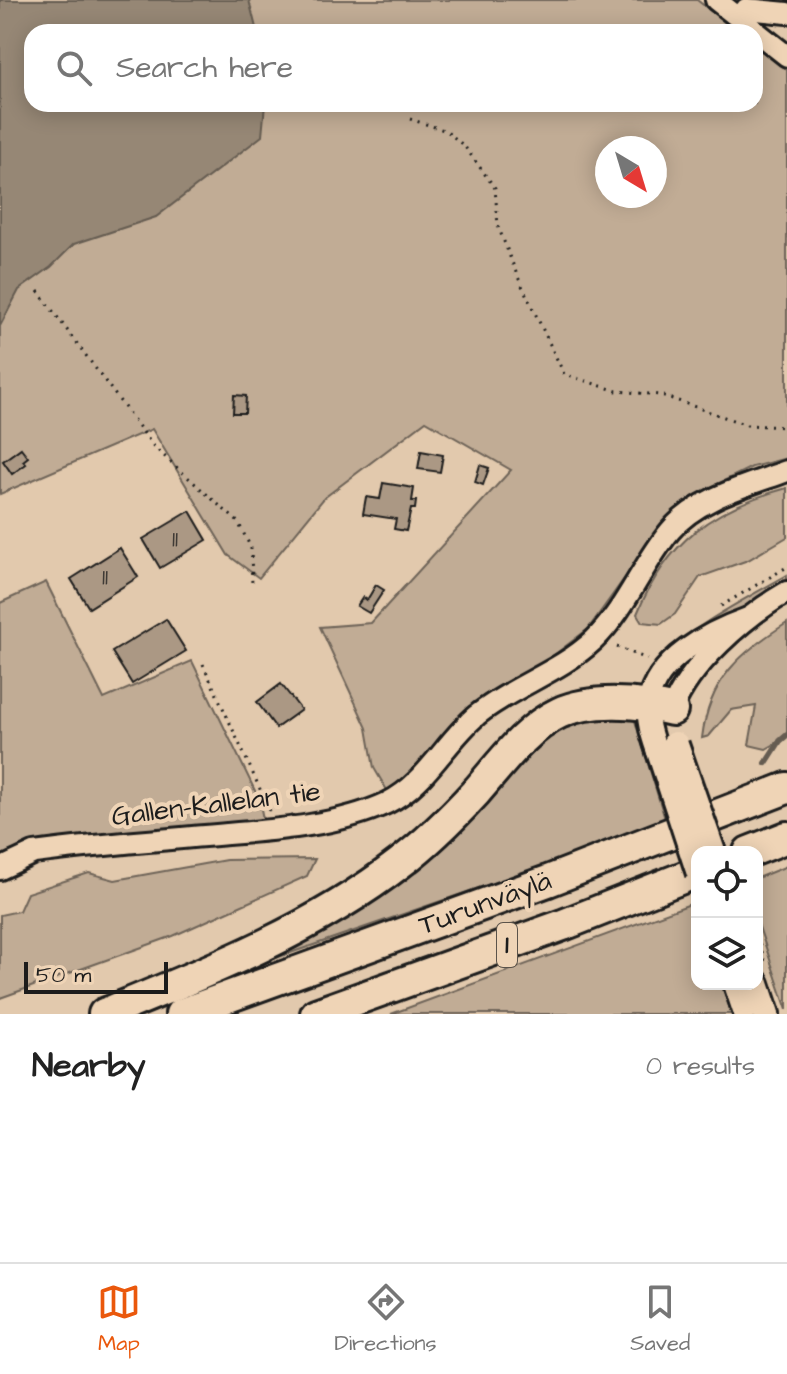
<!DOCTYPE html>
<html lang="en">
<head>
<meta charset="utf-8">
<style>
	body { margin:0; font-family:"Architects Daughter",sans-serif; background:#f2f2f2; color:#222 }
	.controls { position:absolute; right:24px; bottom:24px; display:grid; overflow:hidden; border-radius:16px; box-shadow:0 4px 20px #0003 }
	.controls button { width:72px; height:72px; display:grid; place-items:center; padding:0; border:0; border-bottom:2px solid #e0e0e0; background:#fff; color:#222; font:40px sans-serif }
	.compass { position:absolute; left:595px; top:136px; width:72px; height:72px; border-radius:50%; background:#fff; box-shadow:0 4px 20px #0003; rotate:142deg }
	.scale { position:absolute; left:24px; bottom:20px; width:144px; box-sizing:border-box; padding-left:8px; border:4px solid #1c1c1c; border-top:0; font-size:22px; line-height:28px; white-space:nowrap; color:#1c1c1c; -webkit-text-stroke:6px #efd4b6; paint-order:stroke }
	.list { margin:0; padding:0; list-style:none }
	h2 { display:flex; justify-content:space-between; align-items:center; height:104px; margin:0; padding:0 32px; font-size:34px }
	h2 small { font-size:26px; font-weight:400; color:#767676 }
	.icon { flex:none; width:44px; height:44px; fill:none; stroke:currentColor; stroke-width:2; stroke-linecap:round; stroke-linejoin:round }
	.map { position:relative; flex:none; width:787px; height:1014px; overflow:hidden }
	.search { position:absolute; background:#fff; box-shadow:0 4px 20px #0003; left:24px; right:24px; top:24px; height:88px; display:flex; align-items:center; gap:20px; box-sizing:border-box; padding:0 28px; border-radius:24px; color:#767676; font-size:30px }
	.sheet { height:248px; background:#fff }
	nav { display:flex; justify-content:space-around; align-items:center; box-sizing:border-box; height:112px; border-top:2px solid #e0e0e0; background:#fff; font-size:22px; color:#767676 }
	nav a { display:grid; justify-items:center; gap:4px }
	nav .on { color:#ea580c }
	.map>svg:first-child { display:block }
	.green { fill:#c1ac95; stroke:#6e6458; stroke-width:2; fill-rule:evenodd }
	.water { fill:#968775; stroke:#655c51; stroke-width:2 }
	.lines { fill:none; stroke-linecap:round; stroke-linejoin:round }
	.stream { stroke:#655c51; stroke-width:6 }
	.building { fill:#ab9884; stroke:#1c1c1c; stroke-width:2 }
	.minor-casing { stroke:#1c1c1c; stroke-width:26 }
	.major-casing { stroke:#1c1c1c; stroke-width:32 }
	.highway-casing { stroke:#1c1c1c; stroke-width:36 }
	.path { stroke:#1c1c1c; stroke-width:3; stroke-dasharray:2 6; stroke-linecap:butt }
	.minor { stroke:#efd4b6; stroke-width:20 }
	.major { stroke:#efd4b6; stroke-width:26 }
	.highway { stroke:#efd4b6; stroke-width:30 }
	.minor-bridge-casing { stroke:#1c1c1c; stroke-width:26; stroke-linecap:butt }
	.major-bridge-casing { stroke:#1c1c1c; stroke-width:32; stroke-linecap:butt }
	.minor-bridge { stroke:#efd4b6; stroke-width:20 }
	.major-bridge { stroke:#efd4b6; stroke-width:26 }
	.labels { text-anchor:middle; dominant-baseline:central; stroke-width:8; stroke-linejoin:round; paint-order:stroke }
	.number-label { font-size:24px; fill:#403b36 }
	.shield { fill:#efd4b6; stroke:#5b534a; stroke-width:2 }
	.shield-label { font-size:26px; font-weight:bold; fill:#1c1c1c }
	.street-label { font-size:28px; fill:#1c1c1c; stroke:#efd4b6 }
</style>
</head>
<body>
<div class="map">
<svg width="787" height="1014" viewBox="0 0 787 1014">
	<rect width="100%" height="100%" fill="#e2c9ad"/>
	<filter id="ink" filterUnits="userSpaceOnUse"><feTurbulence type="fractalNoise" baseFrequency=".0125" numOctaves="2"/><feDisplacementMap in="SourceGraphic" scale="16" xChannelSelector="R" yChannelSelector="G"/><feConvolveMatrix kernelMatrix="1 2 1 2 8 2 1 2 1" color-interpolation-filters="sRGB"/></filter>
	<g filter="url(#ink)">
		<g class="green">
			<polygon points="139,0 697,0 737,32 140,32"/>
			<path d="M 755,45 L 787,69 L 787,458 L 752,467 L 715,485 L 689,503 L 657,533 L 588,629 L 550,658 L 475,703 L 408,775 L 388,792 L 374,768 L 367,728 L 320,627 L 371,623 L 511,470 L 426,421 L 324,498 L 259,578 L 228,555 L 152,429 L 0,494 L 0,176 L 130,104 L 755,104 ZM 607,148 L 655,148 L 655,196 L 607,196 Z"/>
			<path d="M 787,488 L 787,537 L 748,560 L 700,577 L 675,614 L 661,624 L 642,622 L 637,614 C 667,541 713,508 787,488 Z"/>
			<path d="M 787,575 L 787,584 L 661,663 L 660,656 C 699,623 743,600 787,575 Z"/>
			<polygon points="46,582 104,699 192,661 259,799 264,824 10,851 0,859 0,603"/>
			<path d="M 787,623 L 787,737 L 766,749 L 749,745 L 756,706 L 731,710 L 709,736 L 702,738 C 709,680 739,653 787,623 Z"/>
			<polygon points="599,716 632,719 635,721 665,819 554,862 244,969 539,741 565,725"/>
			<polygon points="315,859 307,876 173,936 0,998 0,915 19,911 27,893 89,873 115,880 226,860"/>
			<polygon points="787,866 787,1010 757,921 757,878"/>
			<polygon points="693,903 697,915 697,984 721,984 733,1014 391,1014"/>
		</g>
		<polygon class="water" points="0,0 249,0 257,32 32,32 32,104 265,104 262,136 156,217 74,244 51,267 19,290 0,326"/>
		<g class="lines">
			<polyline class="stream" points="766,763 780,741 787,735"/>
		</g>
		<g class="building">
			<polygon points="234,395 246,396 245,413 233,413"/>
			<polygon points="21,448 28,457 23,461 26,464 12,474 3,461"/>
			<polygon points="421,451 443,455 440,472 418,469"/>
			<polygon points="480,465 489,468 483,485 475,482"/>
			<polygon points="383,483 414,488 412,501 416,501 415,509 411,509 406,531 394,529 396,519 363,514 366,497 380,499"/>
			<polygon points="190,511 207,540 160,568 143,539"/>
			<polygon points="120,548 138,577 89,608 71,579"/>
			<polygon points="376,585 384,590 369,613 357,606 363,597 367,600"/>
			<polygon points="166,619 186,651 132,684 112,652"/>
			<polygon points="281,684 301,710 276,728 257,702"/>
		</g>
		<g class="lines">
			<defs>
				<g id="minor">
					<polyline points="716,0 787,56"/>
					<polyline points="746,9 787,13"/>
					<path d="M 672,710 C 689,665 745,616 787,592"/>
					<path d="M 657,752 C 652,737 646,720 648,703 C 656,659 709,632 748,618"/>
					<path d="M 0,869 L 34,853 C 98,844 162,840 227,834 C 277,830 340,825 387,803 C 426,784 445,742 477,715 C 513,686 560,672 594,640 C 626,609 642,565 670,531 C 697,498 749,485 787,471"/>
					<polyline points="734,984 744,1014"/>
				</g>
				<polyline id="major" points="756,984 766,1014"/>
				<g id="highway">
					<polyline points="749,852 787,837"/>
					<path d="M 104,1014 C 205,973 314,930 400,863 C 428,842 453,817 476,792 C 500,765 525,729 559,713 C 592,698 638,702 672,710"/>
					<polyline points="181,1014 548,881 787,788"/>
					<polyline points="316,1014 563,925 697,872"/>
				</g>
			</defs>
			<use href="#minor" class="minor-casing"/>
			<use href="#major" class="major-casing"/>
			<use href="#highway" class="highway-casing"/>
			<g class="path">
				<polyline points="410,119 447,131 465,147 495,188 498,226 517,275 564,374 617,391 661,395 747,425 787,427"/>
				<polyline points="38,291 154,447 238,522 251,548 252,586"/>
				<polyline points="721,606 787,567"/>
				<polyline points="617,647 647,659"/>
				<polyline points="203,664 270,811"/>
				<polyline points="757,936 766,965"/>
			</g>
			<use href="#minor" class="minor"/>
			<use href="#major" class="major"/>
			<use href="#highway" class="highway"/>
			<defs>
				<polyline id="minor-bridge" points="657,752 697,874"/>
				<polyline id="major-bridge" points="675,745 712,852"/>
			</defs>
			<use href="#minor-bridge" class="minor-bridge-casing"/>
			<use href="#major-bridge" class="major-bridge-casing"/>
			<use href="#minor-bridge" class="minor-bridge"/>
			<use href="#major-bridge" class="major-bridge"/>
		</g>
	</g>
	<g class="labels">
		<g class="number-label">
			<text x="175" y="540">11</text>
			<text x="105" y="578">11</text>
		</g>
		<rect class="shield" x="497" y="923" width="20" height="44" rx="6"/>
		<g class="shield-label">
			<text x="507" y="945">1</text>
		</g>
		<g class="street-label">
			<text transform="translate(216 804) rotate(-7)">Gallen-Kallelan tie</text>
			<text transform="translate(485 903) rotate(-20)">Turunväylä</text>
		</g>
	</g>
</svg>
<div class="controls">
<button><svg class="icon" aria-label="locate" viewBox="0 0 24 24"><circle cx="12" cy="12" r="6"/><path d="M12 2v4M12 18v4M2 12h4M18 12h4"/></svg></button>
<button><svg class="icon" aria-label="layers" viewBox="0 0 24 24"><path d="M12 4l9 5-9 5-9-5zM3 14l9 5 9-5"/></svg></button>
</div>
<svg class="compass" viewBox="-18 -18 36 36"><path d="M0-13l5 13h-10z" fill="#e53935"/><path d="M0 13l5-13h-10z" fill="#767676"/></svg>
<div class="scale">50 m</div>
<div class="search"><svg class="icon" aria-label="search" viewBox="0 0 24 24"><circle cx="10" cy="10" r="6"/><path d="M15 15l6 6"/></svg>Search here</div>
</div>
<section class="sheet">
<h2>Nearby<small>0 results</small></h2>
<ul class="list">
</ul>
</section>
<nav>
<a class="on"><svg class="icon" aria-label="map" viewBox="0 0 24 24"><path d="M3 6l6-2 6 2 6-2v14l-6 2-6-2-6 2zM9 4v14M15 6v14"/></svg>Map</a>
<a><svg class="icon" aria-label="directions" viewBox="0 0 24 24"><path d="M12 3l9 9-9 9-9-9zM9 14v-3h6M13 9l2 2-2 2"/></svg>Directions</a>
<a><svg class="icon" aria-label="saved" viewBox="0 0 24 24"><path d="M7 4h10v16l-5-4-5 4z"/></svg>Saved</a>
</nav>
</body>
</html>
